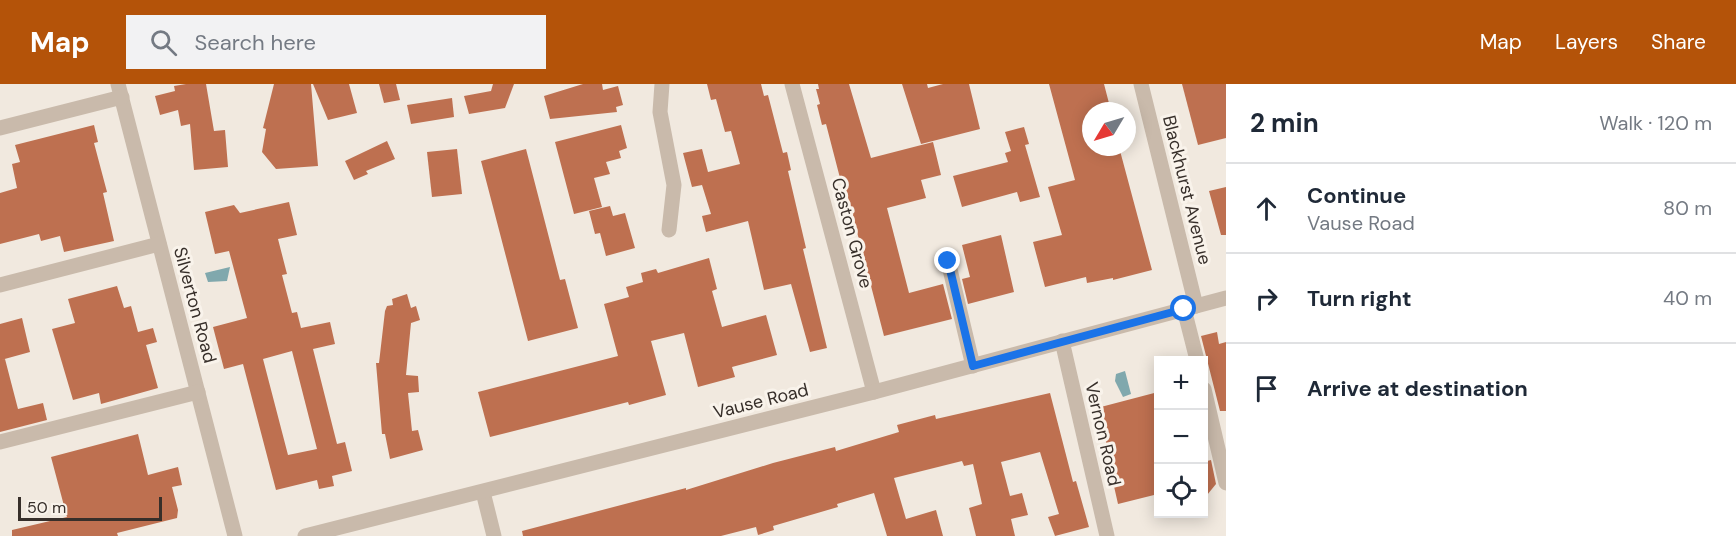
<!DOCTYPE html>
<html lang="en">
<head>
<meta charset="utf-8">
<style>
	body { margin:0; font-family:"DM Sans",sans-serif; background:#f2f2f3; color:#1f2937 }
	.controls { position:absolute; right:18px; bottom:18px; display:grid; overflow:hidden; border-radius:0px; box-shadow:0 3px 15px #0003 }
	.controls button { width:54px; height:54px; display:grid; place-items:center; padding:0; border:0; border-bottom:2px solid #e0e1e3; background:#fff; color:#1f2937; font:30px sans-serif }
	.compass { position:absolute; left:1082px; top:18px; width:54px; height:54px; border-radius:50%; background:#fff; box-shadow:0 3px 15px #0003; rotate:232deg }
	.scale { position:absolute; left:18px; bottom:15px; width:144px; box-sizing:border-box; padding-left:6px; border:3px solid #372f2a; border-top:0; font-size:16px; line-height:21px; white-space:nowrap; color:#372f2a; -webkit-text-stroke:4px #f9f3eb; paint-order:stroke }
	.stop { position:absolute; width:18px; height:18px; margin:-14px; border:4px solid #1a73e8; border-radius:50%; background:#fff }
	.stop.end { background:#1a73e8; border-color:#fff; box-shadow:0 2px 6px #0008 }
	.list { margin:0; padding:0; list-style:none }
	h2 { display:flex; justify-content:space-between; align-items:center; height:78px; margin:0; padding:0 24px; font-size:26px }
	h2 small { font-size:20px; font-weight:400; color:#747a83 }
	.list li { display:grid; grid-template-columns:39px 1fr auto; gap:18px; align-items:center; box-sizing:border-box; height:90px; padding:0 24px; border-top:2px solid #e0e1e3 }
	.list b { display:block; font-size:22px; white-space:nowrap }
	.list p { margin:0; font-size:20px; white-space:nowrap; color:#747a83 }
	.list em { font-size:20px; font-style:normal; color:#747a83 }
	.icon { flex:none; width:33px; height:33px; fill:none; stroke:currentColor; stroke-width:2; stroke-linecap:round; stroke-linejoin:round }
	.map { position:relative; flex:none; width:1226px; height:452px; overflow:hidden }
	header { display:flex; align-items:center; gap:36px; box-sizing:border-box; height:84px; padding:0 30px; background:#b45309; color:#fff }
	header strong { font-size:28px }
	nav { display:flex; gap:33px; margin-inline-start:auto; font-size:21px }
	.search { width:420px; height:54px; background:#f2f2f3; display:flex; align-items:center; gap:15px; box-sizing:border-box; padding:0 21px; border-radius:0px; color:#747a83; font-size:22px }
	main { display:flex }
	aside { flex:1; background:#fff }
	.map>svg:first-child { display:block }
	.water { fill:#80a8ad }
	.building { fill:#be7050; fill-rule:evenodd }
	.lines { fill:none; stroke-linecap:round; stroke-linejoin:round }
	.minor { stroke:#c9baab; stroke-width:15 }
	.route { stroke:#1a73e8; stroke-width:8 }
	.labels { text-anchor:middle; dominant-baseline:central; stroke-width:6; stroke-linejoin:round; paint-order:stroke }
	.street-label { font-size:18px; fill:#372f2a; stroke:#f9f3eb }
</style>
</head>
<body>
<header>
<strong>Map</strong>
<div class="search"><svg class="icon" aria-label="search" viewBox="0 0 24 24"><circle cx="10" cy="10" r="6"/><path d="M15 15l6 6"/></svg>Search here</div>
<nav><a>Map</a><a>Layers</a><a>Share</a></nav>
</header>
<main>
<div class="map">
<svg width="1226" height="452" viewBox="0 0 1226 452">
	<rect width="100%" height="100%" fill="#f1e9df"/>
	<g class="water">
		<polygon points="230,183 227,197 208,198 205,189"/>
		<polygon points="1125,287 1131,310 1123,313 1115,297 1116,290"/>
	</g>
	<g class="building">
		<polygon points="186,0 206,0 214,47 225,46 228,83 194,86 190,40 181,42 178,26 160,31 155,12 175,7 174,2"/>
		<polygon points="274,0 311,0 318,82 276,85 262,68 266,45 263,44"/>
		<polygon points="313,0 349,0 357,29 328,36"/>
		<polygon points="379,0 396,0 400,16 384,19"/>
		<polygon points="493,0 514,0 505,24 469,30 464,12 491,7"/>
		<polygon points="583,0 602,0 603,6 618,2 623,21 616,23 617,28 550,35 544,12"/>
		<polygon points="707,0 761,0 764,12 768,11 783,69 787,68 791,86 788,87 806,164 803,165 827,264 810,268 791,200 764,206 748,137 706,148 702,132 711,130 702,101 692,103 683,69 702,65 708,88 740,80 731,47 725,48 716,15 711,16"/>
		<polygon points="818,0 849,0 871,74 933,58 941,91 921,96 926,114 887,124 909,209 943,200 952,235 884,252 843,94 840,94 826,40 822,41 817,21 820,20 816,5 819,5"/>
		<polygon points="902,0 927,0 928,4 943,0 969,0 980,45 921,60"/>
		<polygon points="1049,0 1104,0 1111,27 1091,27 1091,63 1119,63 1152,186 1113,196 1113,194 1087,199 1086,193 1045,203 1033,158 1062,151 1048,103 1075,96"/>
		<polygon points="1182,0 1226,0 1226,54 1198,61"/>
		<polygon points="452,14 454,33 411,40 407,21"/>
		<polygon points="94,41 98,58 94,59 107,108 103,109 114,157 64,168 60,152 41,157 39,150 0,160 0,109 17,104 12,80 20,78 15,61"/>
		<polygon points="621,41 627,64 619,67 621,74 606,78 610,90 594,94 602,123 574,130 555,58"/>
		<polygon points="1024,43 1029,60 1025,61 1040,113 1020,118 1017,108 962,123 953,92 1008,78 1005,69 1011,67 1005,48"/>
		<polygon points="387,57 395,75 366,87 368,90 354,96 345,77"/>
		<polygon points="457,65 462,110 432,113 427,68"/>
		<polygon points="526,65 560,196 565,195 578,244 528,257 481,77"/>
		<polygon points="1226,103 1226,151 1221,151 1209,107"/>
		<path d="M 289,118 L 297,151 L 278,155 L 287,190 L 282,191 L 292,229 L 297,228 L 301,244 L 330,238 L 335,260 L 313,265 L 337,360 L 345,358 L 352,387 L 332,392 L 334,402 L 319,405 L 317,396 L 276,406 L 243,280 L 224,285 L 213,243 L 247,234 L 229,167 L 215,170 L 205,128 L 234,121 L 240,129 ZM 292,267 L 317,365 L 288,371 L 263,275 Z"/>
		<polygon points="610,122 613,132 625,129 635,164 606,172 600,149 595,150 589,127"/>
		<polygon points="1001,151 1014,208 968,220 962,195 970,193 962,161"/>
		<polygon points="709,174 717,205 712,207 722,243 766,231 777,271 732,283 735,293 698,303 684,249 651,257 666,311 629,321 628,318 490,353 478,308 618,272 604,220 629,213 626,203 643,198 641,189 656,185 658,189"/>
		<polygon points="117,202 124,224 131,222 138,248 153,244 157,258 146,261 158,304 101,320 99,309 73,316 52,245 75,239 68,215"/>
		<polygon points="407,210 411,224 416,222 420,236 411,239 406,291 418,292 419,308 408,309 412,347 418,346 423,366 390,375 385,350 382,350 376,279 379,279 385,227 387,222 393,221 392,215"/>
		<polygon points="22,234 30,268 1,276 5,275 18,325 43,319 47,336 0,348 0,240"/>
		<polygon points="1217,248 1219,260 1226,258 1226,327 1220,327 1201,252"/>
		<polygon points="1158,308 1158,410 1118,420 1111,389 1114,388 1097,324"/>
		<polygon points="1050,309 1073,398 1076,397 1089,443 1055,452 1048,433 1059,430 1040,368 1001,378 1010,412 1022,409 1028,431 1011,435 1015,452 976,452 969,424 982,420 973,380 964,382 962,377 894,394 906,435 936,426 943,452 887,452 874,409 837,420 838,423 773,442 774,446 758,451 756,443 721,452 523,452 522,447 686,404 686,406 773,379 835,363 836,367 899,348 897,341 935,331 936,335"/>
		<polygon points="138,350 148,391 178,383 182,401 172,403 178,426 177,434 117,449 118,452 12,452 12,446 67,433 51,373"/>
		<polygon points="1211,376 1216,400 1203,416 1203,378"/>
	</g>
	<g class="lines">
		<g class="minor">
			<polyline points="118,0 235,452"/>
			<polyline points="662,0 660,28 674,101 669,146"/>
			<polyline points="792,0 874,308"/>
			<polyline points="1141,0 1196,222"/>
			<polyline points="0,44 122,13"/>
			<polyline points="948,177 973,282"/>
			<polyline points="0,201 159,160"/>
			<polyline points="1184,225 1197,276"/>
			<polyline points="1062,257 1107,452"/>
			<polyline points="1204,305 1226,399"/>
			<polyline points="0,358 198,308"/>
			<polyline points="483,408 494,452"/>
			<polyline points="305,452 874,308 1226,214"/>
		</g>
	</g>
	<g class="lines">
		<polyline class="route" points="948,177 973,282 1184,225"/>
	</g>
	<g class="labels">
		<g class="street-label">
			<text transform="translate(1187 106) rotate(76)">Blackhurst Avenue</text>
			<text transform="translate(852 149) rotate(75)">Caston Grove</text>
			<text transform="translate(195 221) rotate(75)">Silverton Road</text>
			<text transform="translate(761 317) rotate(-14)">Vause Road</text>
			<text transform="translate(1103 350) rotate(77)">Vernon Road</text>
		</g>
	</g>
</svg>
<div class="controls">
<button>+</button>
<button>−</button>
<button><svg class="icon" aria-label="locate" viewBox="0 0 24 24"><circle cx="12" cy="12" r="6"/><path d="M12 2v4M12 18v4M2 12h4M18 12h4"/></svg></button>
</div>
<svg class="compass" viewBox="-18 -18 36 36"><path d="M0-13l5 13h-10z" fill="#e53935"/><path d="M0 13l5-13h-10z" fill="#747a83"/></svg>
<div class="scale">50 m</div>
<div class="stop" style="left:1184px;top:225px"></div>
<div class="stop end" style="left:948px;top:177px"></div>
</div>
<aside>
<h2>2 min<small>Walk · 120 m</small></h2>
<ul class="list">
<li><svg class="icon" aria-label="ahead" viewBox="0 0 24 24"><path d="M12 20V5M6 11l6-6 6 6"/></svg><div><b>Continue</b><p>Vause Road</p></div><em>80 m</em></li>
<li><svg class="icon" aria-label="right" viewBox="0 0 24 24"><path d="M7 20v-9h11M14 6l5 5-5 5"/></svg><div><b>Turn right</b></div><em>40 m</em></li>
<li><svg class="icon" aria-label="arrive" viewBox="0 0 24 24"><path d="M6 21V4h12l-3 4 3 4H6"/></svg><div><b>Arrive at destination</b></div></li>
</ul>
</aside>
</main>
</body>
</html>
